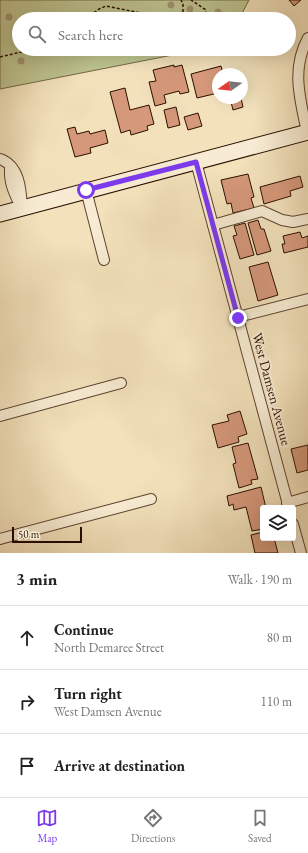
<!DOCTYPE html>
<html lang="en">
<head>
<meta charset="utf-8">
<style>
	body { margin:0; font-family:"EB Garamond",serif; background:#f2f2f2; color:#222 }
	.controls { position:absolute; right:12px; bottom:12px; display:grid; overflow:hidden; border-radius:4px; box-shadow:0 4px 16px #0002 }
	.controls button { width:36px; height:36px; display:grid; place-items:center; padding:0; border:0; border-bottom:1px solid #e0e0e0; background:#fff; color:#222; font:20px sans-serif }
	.compass { position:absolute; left:212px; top:68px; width:36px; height:36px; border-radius:50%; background:#fff; box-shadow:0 4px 16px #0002; rotate:256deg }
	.scale { position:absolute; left:12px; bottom:10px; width:70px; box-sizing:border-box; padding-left:4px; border:2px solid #2c0e00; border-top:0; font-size:11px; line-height:14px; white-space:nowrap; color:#2c0e00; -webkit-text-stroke:3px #f7ecd3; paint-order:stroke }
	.stop { position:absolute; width:12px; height:12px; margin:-9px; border:3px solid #7c3aed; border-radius:50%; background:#fff }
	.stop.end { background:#7c3aed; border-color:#fff; box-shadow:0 1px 4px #0008 }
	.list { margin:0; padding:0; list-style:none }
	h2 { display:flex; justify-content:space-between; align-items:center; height:52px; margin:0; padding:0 16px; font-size:17px }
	h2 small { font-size:13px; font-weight:400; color:#767676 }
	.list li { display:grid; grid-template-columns:26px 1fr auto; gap:12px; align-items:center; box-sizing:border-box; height:64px; padding:0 16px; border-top:1px solid #e0e0e0 }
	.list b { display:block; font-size:15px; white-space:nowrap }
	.list p { margin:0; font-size:13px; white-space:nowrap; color:#767676 }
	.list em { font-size:13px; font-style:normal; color:#767676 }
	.icon { flex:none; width:22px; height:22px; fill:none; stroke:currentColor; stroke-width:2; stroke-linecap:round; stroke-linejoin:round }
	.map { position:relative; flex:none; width:308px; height:553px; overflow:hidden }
	.search { position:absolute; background:#fff; box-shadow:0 4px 16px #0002; left:12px; right:12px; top:12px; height:44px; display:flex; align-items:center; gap:10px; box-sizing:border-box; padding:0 14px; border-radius:22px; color:#767676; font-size:15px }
	.sheet { height:244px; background:#fff }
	nav { display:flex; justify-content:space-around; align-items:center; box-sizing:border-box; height:56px; border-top:1px solid #e0e0e0; background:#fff; font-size:11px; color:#767676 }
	nav a { display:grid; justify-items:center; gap:2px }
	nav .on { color:#7c3aed }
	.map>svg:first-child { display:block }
	.green { fill:#bdc28e; stroke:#746847 }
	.building { fill:#d5987a; stroke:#2c0e00 }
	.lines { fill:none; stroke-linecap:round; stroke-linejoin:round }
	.minor-casing { stroke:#5e432f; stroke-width:12 }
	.secondary-casing { stroke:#2c0e00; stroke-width:17 }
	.path { stroke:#2c0e00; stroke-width:1.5; stroke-dasharray:3 2; stroke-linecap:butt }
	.minor { stroke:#f7ecd3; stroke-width:10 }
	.secondary { stroke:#f7ecd3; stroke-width:15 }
	.tree { fill:#a19070 }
	.route { stroke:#7c3aed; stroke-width:5 }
	.labels { text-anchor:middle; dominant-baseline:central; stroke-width:4; stroke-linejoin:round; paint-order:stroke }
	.street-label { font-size:14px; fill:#2c0e00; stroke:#f7ecd3 }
</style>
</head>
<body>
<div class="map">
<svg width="308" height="553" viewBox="0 0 308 553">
	<rect width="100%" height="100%" fill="#f2e1bb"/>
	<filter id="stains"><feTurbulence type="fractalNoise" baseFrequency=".005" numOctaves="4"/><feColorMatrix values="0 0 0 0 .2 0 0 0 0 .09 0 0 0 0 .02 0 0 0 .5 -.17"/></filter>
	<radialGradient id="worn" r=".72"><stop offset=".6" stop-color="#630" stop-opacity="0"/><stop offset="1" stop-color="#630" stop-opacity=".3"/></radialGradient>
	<polygon class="green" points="0,0 249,0 239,19 19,19 19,49 203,49 0,89"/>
	<g class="building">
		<polygon points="289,0 301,0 294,6"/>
		<polygon points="174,65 174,67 182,65 189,92 180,94 179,91 164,95 166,103 155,106 149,82 156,81 153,70"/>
		<polygon points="221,66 223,73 227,72 227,74 218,74 218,93 197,98 191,74"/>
		<polygon points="125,88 130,110 149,105 154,124 147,126 148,130 131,135 130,130 121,133 110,92"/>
		<polygon points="230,98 241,98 243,107 233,110"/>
		<polygon points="176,107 180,125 168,128 164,110"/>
		<polygon points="198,113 202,126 188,130 184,117"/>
		<polygon points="75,127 77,134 89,131 90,134 105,130 108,143 90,148 91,153 75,157 67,129"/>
		<polygon points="248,174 254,197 251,198 254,208 233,213 231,203 227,204 221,180"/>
		<polygon points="300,176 303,187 290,191 291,196 264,204 260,187"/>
		<polygon points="258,220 261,229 264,229 271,251 257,255 248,223"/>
		<polygon points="245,223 254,255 240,259 233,236 237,235 234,226"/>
		<polygon points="300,232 302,238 308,236 308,247 284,253 282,244 285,244 283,236"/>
		<polygon points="268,262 278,295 258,301 249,267"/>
		<polygon points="240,411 247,434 238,437 239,442 218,448 212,425 229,421 227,415"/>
		<polygon points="248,443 258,479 251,480 252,484 239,488 233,464 236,463 232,447"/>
		<polygon points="308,445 308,470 297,473 291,449"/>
		<polygon points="261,487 266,508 263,508 263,529 252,531 246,507 234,510 233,504 229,506 227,496"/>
		<polygon points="263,532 263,538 274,538 278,553 255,553 251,535"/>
	</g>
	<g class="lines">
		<defs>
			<g id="minor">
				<path d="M 307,132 C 300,99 291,69 308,38"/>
				<path d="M 0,159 C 20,166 21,191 22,208"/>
				<polyline points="196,162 289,508"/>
				<path d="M 10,167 C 9,183 14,193 21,207"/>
				<polyline points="86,190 104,260"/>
				<polyline points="213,225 262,211 282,220 293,222 308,219"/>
				<polyline points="238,317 308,299"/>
				<polyline points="0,416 121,383"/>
				<polyline points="287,503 308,497"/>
				<polyline points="293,524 301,553"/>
				<polyline points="0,539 151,499"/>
			</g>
			<polyline id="secondary" points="0,214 308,132"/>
		</defs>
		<use href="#minor" class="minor-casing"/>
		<use href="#secondary" class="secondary-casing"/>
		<g class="path">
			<polyline points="175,17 183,13 183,4 181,0"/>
			<polyline points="86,19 99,9 106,6 166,18 206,14 206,10 191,0"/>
			<polyline points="0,57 34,49"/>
		</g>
		<use href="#minor" class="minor"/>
		<use href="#secondary" class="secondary"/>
	</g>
	<g class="tree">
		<circle cx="171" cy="5" r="3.5"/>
		<circle cx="190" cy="9" r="3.5"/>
		<circle cx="218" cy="12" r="3.5"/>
		<circle cx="9" cy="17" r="3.5"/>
		<circle cx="21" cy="61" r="3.5"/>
	</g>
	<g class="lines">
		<polyline class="route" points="86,190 196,162 238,318"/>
	</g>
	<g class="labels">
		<g class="street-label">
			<text transform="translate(272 389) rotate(75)">West Damsen Avenue</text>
		</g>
	</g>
	<rect width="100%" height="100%" filter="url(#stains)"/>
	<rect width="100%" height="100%" fill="url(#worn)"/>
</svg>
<div class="controls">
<button><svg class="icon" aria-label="layers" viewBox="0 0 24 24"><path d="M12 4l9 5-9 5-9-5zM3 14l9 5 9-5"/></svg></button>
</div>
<svg class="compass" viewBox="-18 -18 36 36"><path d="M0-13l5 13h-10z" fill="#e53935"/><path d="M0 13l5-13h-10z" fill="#767676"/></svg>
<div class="scale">50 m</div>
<div class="stop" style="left:86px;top:190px"></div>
<div class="stop end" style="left:238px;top:318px"></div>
<div class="search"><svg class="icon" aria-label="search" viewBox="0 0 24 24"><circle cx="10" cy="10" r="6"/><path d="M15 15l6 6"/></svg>Search here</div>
</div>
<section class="sheet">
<h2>3 min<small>Walk · 190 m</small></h2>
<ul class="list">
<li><svg class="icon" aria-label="ahead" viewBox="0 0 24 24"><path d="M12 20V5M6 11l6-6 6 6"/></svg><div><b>Continue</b><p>North Demaree Street</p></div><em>80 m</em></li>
<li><svg class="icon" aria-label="right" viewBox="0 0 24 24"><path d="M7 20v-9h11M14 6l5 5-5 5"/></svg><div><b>Turn right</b><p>West Damsen Avenue</p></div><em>110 m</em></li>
<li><svg class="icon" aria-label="arrive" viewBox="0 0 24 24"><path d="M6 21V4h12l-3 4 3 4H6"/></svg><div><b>Arrive at destination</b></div></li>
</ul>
</section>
<nav>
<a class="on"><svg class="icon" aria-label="map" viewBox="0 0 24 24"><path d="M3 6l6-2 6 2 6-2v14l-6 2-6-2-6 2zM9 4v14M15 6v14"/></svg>Map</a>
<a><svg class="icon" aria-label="directions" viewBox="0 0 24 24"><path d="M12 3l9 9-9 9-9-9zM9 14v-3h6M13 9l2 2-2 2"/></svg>Directions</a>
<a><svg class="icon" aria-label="saved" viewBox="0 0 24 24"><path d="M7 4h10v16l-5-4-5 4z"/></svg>Saved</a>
</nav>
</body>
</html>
